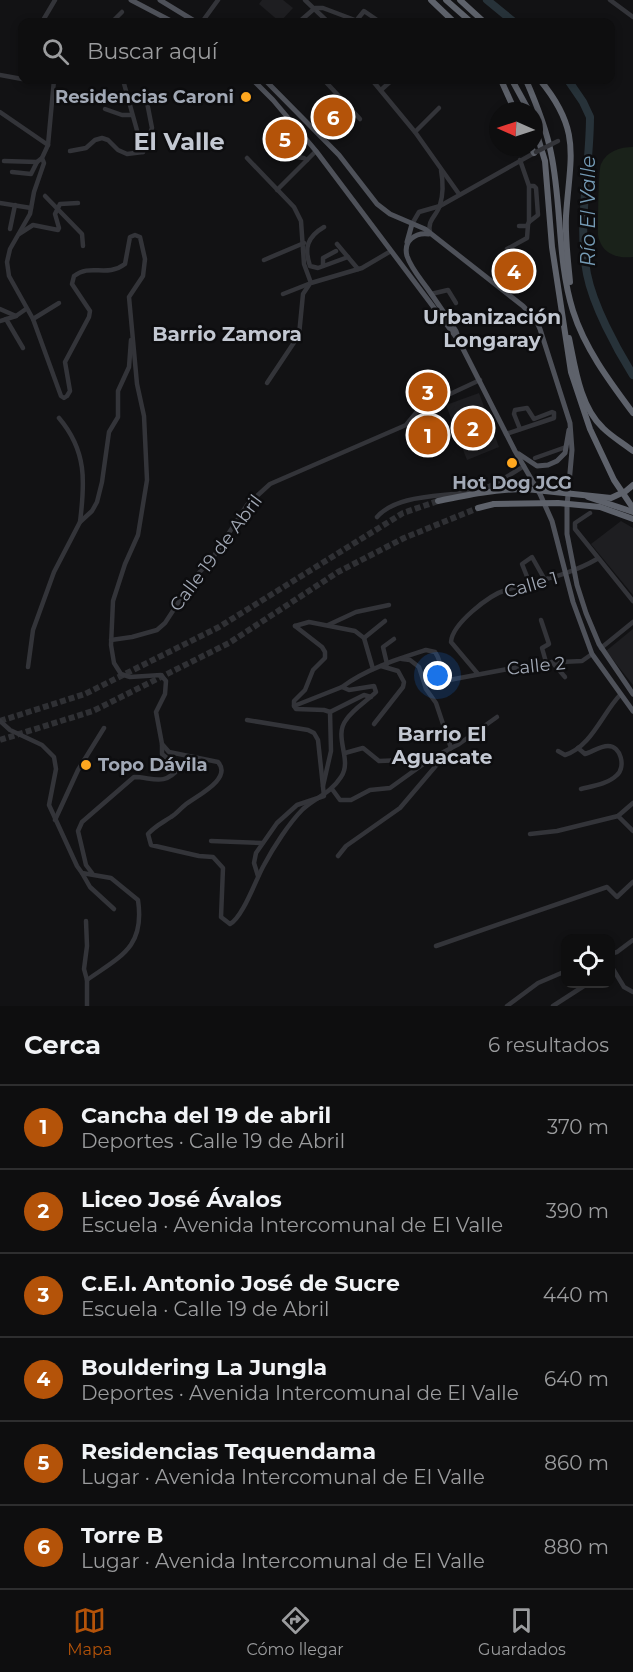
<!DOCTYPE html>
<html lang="es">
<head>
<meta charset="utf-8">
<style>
	body { margin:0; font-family:Montserrat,sans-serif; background:#171718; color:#f1f3f6 }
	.controls { position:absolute; right:18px; bottom:18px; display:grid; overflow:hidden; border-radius:12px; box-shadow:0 3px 9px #0003 }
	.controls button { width:54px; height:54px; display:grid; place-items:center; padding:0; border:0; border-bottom:2px solid #2e2e2f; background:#0e0e0f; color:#f1f3f6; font:30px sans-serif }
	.compass { position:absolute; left:489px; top:102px; width:54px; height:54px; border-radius:50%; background:#0e0e0f; box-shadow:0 3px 9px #0003; rotate:273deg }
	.you { position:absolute; left:438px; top:676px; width:21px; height:21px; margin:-15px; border:4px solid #fff; border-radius:50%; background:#1a73e8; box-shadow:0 0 0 9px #1a73e833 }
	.badge { display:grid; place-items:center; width:39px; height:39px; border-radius:50%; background:#b45309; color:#fff; font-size:20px; font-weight:700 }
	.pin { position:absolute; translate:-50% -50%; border:3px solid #fff; box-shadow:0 2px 6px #0006 }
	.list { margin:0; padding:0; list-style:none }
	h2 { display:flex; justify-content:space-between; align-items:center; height:78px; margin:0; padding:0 24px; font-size:26px }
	h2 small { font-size:20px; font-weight:400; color:#9b9c9e }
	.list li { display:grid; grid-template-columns:39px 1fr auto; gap:18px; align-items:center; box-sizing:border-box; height:84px; padding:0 24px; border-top:2px solid #2e2e2f }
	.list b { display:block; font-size:22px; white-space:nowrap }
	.list p { margin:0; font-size:20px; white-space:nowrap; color:#9b9c9e }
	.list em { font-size:20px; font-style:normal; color:#9b9c9e }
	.icon { flex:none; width:33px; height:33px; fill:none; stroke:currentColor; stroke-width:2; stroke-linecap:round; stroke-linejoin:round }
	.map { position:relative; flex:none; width:633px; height:1006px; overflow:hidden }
	.search { position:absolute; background:#0e0e0f; box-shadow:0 3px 9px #0003; left:18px; right:18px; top:18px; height:66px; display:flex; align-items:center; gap:15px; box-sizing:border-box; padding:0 21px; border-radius:12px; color:#9b9c9e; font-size:22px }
	.sheet { height:582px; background:#0e0e0f }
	nav { display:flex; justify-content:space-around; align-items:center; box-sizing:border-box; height:84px; border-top:2px solid #2e2e2f; background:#0e0e0f; font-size:16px; color:#9b9c9e }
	nav a { display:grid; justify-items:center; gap:3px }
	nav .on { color:#b45309 }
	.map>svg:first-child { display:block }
	.built { fill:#1e1e21 }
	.pitch { fill:#1a221a }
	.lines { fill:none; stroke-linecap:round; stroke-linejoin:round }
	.river { stroke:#273239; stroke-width:8 }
	.highway-tunnel { stroke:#2f3034; stroke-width:6; stroke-dasharray:6 3; stroke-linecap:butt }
	.minor { stroke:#333439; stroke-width:4.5 }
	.major { stroke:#4e5159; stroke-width:5 }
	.highway { stroke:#5e626b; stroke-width:6 }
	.minor-bridge { stroke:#333439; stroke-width:4.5 }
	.highway-bridge { stroke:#5e626b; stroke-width:6 }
	.poi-dot { fill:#ffa71f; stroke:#0d0d0f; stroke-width:2 }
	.labels { text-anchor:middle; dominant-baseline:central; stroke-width:5; stroke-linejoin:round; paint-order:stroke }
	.poi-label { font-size:18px; font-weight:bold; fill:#a2a9b6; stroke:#0d0d0f; text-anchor:end }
	.street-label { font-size:18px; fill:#a2a9b6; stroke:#0d0d0f }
	.water-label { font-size:20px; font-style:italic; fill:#759bb5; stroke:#0d0d0f }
	.neighbourhood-label { font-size:20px; font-weight:bold; fill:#c3c8d2; stroke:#0d0d0f }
	.district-label { font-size:24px; font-weight:bold; fill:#c3c8d2; stroke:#0d0d0f }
</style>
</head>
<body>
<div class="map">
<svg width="633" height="1006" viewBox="0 0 633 1006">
	<rect width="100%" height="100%" fill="#121214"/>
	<g class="built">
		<polygon points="262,0 283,0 293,8 280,22 259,4"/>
		<polygon points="479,393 499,447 467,460 446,405"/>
		<polygon points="621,521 633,528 633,595 591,544"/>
		<polygon points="633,629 633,685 606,651"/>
	</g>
	<path class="pitch" d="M 633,147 L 633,257 C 616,259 601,253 598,235 C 598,223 598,171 601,164 C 607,151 620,147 633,147 Z"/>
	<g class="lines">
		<g class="river">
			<polyline points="487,0 514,22"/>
			<path d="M 568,80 L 583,102 L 590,117 C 590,169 577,223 587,274 C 593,305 616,348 633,375"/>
		</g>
		<g class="highway-tunnel">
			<polyline points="0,721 85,694 219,627 403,513 438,501"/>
			<polyline points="0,740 93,711 229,643 338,572 404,538 478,508"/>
		</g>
		<g class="minor">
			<polyline points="305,0 328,22"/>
			<polyline points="610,0 633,17"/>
			<polyline points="356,21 364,11 380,22"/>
			<polyline points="42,22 55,0"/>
			<polyline points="112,22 122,12"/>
			<polyline points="202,22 218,0"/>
			<polyline points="299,22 315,8 323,8 360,22"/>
			<polyline points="0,75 22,79"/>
			<path d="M 54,80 L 48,145 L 42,158 L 44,163 L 34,192 L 30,214 L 10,249 L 7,262 L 9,276 L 33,319 L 61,396 L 64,398 L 67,396 L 70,391 L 65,362 L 89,317 L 90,311 L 72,284 L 74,276 C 91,263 106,278 125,264 L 130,237 L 135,235 L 140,237 L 145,259 L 143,276 L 129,297 L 137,384 L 144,416 L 147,480 L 138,535 L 125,564 L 113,601 L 111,645 L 114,663 L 121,674 L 130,677 L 161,675 L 166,681 L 165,694 L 156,712 L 162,744 L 169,752 L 218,762 C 233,779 196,796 185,805 C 180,809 176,814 171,817 C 162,823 155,826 148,834 L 151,845 L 199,856 L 213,857 L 223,868 L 221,917 L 230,924 C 243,917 256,879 264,865 C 273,848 289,823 303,809 C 316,797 330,794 341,777 C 353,760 333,737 346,720 C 353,709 367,701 376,692 L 374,686 L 349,690 L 342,687 C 366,669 398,659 426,650 L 435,652 C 443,664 439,670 444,679 L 449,680 L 540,663 L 582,661 L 592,654"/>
			<polyline points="123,80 143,152"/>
			<polyline points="324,80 360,119"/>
			<polyline points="372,80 415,132 459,194"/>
			<polyline points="381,90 392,80"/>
			<polyline points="105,109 122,115 131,115"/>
			<polyline points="0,112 48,145"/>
			<polyline points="415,132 439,108"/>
			<polyline points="276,134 296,157 304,158 307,160"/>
			<polyline points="70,151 86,148 95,140 102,138 108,140 118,150 127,154 143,152 152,128 145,92"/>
			<polyline points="247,158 294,207 301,221 304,264 311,283"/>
			<polyline points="4,161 37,162"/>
			<polyline points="12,172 31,174 37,162 42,158"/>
			<polyline points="277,190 316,151"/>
			<polyline points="45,196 82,234 83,246"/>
			<polyline points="0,203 31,208"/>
			<polyline points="529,222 538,215 536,188 534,186 529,186"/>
			<polyline points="412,224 419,212 440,206 536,152"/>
			<polyline points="519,226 527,226 529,222 529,186 520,160"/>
			<path d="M 324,227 C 307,237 304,248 310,266 L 318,268 L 348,257"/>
			<polyline points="10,229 15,205"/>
			<path d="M 430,233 C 427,219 437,216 440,205 C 443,195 443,181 441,170"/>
			<polyline points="19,234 33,225 58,230 59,228 55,214 60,204 78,203"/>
			<polyline points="337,244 358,269"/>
			<polyline points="507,249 527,238 528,225"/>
			<polyline points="264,260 304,243"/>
			<polyline points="323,266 323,258 336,251"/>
			<polyline points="283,294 311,283 362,268 391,251"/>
			<polyline points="431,294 448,290 456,303"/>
			<polyline points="0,309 16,316 26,309"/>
			<polyline points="6,319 23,348"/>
			<polyline points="33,319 59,303"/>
			<polyline points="0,321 16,316"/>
			<polyline points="267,383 299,335 303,294 309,285"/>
			<path d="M 59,418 C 87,451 85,482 80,522"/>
			<polyline points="520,429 514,414 515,410 527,408 534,419 552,412 554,413"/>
			<polyline points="506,434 554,418 554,413"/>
			<polyline points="535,458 566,447"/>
			<polyline points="590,513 575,523 575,529 633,601"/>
			<path d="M 377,517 C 399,492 448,498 479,490 C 495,485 510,475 524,466"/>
			<polyline points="528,579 522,564 532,557 545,580"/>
			<polyline points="541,620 549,644 542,648 546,662"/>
			<polyline points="328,625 356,612 389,605"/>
			<polyline points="295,626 322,647 325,652 325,658 313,670 305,690 294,701 294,706 296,709 324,710 330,712 331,751 323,786"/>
			<polyline points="295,626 309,622 355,631 364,638 373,669"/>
			<polyline points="364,638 385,621"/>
			<polyline points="111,640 132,637 157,630 165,623 195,577 212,559 247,505 270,484 406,425 420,408 480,380"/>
			<polyline points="601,648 633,622"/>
			<polyline points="552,662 565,677"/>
			<polyline points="387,664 383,647 394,639"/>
			<polyline points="28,667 33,630 54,572 80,522 92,511 97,502 102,482 109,432 118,417 118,391 129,367 131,340"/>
			<path d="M 478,674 L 451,642 C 452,624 489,595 506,590 C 538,580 568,576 597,559"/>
			<polyline points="294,706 342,687"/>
			<polyline points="330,712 364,695 371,697"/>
			<polyline points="247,720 308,730 314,733 318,740 324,796 297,805 277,823 256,853 254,863 258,876"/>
			<path d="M 0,721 L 10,730 L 42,745 L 54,757 L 56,769 L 49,805 L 77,866 L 82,873 L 111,878 L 138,900 C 145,947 121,956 87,980"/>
			<polyline points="374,724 403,687 404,682 398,671 381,666"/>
			<path d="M 578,748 L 585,754 C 592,752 600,746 608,746 C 621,746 626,767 617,775 C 608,784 593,786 581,789"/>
			<path d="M 558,751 L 565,755 C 591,747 602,714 620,695"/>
			<polyline points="345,753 363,748 379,761 430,759 459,744 497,717"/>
			<polyline points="332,789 340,800 351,800 370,790 390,788 429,760"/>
			<polyline points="618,816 633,831"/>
			<polyline points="55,820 78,770 104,728"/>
			<polyline points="530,834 557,831 618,816 633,803"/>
			<polyline points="211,841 262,843"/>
			<polyline points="338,856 346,846 400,808 451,748 436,703 426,689 419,667 410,660 402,659"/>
			<polyline points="82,873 90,887 114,909"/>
			<path d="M 92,873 L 86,865 L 78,831 L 82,822 L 134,777 C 152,777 164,787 179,768 L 162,754 L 162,744"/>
			<polyline points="86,921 87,946 84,969 87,980 87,1006"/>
			<polyline points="436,946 607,887 617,897 633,882"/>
			<polyline points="610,954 617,952 633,940"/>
			<polyline points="610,964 624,987 633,992"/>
			<polyline points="507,1006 538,983 566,971"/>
			<polyline points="553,1006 587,984"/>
		</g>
		<g class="major">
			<polyline points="131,0 173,22"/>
			<polyline points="160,0 196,22"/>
			<polyline points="253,80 273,100 316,151 459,341 515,451 540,494 552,521 573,602 592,654 633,711"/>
			<polyline points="265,80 339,155 377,204 390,214 425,229 523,306 536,320 540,329 570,423 572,450 567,506 567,534 577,585 586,613 599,644 633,694"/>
			<path d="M 429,234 C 415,232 403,241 407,256 C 411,268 420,278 427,288 C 437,302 447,317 456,331 L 458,337"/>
			<polyline points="407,242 412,224"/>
			<polyline points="519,454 537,466 548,465 557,461 565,453 569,430"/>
		</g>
		<g class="highway">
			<polyline points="431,0 454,22"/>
			<polyline points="446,0 471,22"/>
			<polyline points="460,0 484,22"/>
			<polyline points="501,80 515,111"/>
			<polyline points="512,80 529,111"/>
			<path d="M 526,80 C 536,103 546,127 551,153 C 562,205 557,260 573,311 C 585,349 610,382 633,413"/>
			<path d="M 540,80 C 582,131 570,156 566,216 C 565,238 568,260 570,282"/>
			<polyline points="534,125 545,161 552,247 571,372 590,429 614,480 633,508"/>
			<polyline points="531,147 534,153"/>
			<path d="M 569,338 C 575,367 580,407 603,428 C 612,437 623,443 633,451"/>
			<polyline points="588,497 633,512"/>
			<path d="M 438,501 C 467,495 496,489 526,489"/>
			<polyline points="478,508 494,504"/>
		</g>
		<polyline class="minor-bridge" points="536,152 558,141"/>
		<g class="highway-bridge">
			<polyline points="526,489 611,498 626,491 633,485"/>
			<polyline points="494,504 558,503 600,507 633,519"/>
		</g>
	</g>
	<g class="poi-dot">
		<circle cx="246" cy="97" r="6"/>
		<circle cx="512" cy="463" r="6"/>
		<circle cx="86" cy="765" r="6"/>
	</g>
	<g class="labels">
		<g class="poi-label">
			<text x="234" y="97">Residencias Caroni</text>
			<text x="512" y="483" text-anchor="middle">Hot Dog JCG</text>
			<text x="98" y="765" text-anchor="start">Topo Dávila</text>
		</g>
		<g class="street-label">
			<text transform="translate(216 553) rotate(-53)">Calle 19 de Abril</text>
			<text transform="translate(531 585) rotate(-16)">Calle 1</text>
			<text transform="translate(536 666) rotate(-6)">Calle 2</text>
		</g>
		<g class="water-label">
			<text transform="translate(588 211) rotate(-90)">Río El Valle</text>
		</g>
		<g class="neighbourhood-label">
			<text x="492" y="317">Urbanización<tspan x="492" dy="23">Longaray</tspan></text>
			<text x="227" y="334">Barrio Zamora</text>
			<text x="442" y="734">Barrio El<tspan x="442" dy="23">Aguacate</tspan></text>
		</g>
		<g class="district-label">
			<text x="179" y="141">El Valle</text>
		</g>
	</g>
</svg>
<div class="controls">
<button><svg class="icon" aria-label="locate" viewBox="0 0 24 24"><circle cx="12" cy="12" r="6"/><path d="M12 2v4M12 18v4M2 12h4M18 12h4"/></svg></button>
</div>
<svg class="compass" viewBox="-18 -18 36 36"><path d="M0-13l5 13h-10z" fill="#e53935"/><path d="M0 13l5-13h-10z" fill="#9b9c9e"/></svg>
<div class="you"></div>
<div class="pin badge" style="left:428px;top:435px">1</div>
<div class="pin badge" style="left:473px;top:428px">2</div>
<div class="pin badge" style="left:428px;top:392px">3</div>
<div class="pin badge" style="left:514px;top:271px">4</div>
<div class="pin badge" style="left:285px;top:139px">5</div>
<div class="pin badge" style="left:333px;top:117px">6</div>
<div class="search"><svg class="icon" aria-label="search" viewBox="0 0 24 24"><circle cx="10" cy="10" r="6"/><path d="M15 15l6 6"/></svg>Buscar aquí</div>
</div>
<section class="sheet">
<h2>Cerca<small>6 resultados</small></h2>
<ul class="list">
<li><span class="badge">1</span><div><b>Cancha del 19 de abril</b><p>Deportes · Calle 19 de Abril</p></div><em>370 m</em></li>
<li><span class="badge">2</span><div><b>Liceo José Ávalos</b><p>Escuela · Avenida Intercomunal de El Valle</p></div><em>390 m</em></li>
<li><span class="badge">3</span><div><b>C.E.I. Antonio José de Sucre</b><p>Escuela · Calle 19 de Abril</p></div><em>440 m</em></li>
<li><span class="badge">4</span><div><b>Bouldering La Jungla</b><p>Deportes · Avenida Intercomunal de El Valle</p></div><em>640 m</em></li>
<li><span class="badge">5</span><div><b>Residencias Tequendama</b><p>Lugar · Avenida Intercomunal de El Valle</p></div><em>860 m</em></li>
<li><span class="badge">6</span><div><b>Torre B</b><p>Lugar · Avenida Intercomunal de El Valle</p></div><em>880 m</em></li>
</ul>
</section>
<nav>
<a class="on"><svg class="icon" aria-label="map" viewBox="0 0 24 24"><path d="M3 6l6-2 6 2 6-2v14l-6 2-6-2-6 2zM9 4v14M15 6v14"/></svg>Mapa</a>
<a><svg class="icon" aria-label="directions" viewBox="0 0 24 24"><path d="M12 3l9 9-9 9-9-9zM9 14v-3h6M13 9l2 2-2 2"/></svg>Cómo llegar</a>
<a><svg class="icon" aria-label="saved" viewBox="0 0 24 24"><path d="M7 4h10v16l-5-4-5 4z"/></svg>Guardados</a>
</nav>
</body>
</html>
